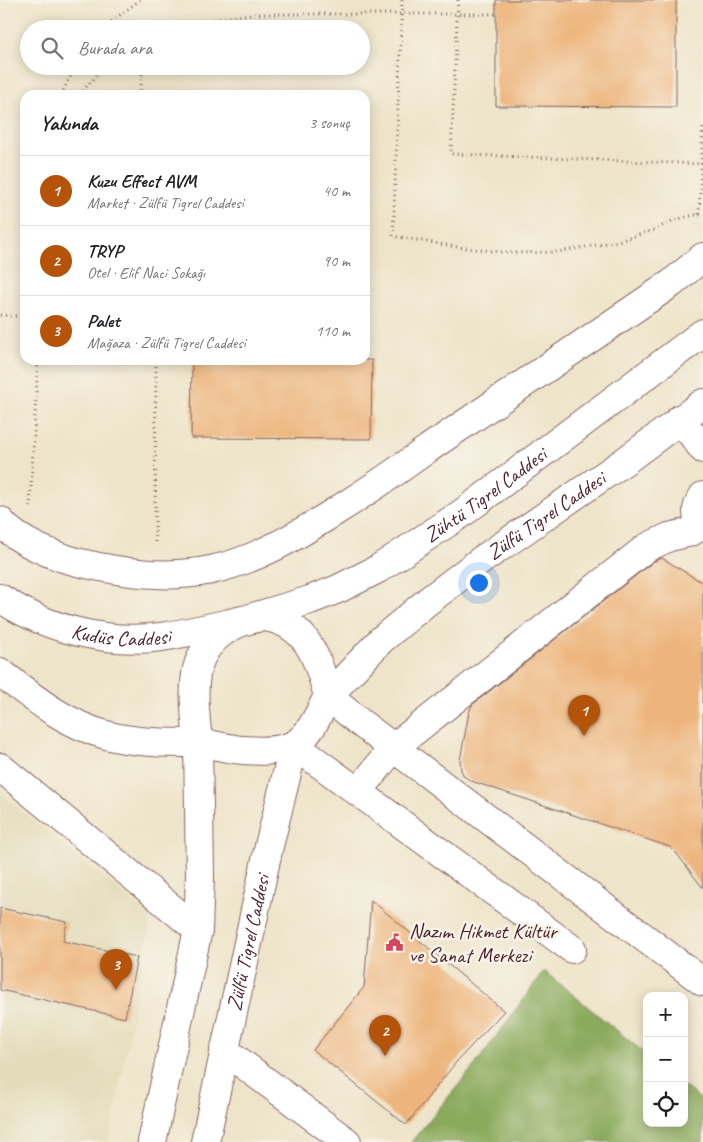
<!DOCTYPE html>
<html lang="tr">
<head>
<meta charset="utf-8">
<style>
	body { margin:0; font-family:Caveat,sans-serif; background:#f2f2f2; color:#202124 }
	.controls { position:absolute; right:15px; bottom:15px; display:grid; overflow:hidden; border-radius:10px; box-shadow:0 2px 12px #0003 }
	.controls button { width:45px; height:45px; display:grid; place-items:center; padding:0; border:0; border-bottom:1px solid #e0e0e0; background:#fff; color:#202124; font:25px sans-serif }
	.you { position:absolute; left:478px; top:582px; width:18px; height:18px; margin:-12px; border:4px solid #fff; border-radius:50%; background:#1a73e8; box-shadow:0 0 0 8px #1a73e833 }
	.badge { display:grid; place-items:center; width:32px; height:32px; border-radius:50%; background:#b45309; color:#fff; font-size:16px; font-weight:700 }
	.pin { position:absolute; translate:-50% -41px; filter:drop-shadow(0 1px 2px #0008) }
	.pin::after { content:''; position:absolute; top:26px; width:18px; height:15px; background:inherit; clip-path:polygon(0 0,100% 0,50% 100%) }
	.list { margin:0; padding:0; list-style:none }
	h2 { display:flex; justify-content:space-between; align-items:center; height:65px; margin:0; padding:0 20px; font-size:21px }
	h2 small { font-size:16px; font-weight:400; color:#757577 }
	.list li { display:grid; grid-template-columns:32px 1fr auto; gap:15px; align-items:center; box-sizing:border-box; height:70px; padding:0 20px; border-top:1px solid #e0e0e0 }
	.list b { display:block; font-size:19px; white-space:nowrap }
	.list p { margin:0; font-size:16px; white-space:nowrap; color:#757577 }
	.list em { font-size:16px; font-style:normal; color:#757577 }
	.icon { flex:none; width:28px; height:28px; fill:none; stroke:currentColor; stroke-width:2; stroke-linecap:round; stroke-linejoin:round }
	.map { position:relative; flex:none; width:703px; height:1142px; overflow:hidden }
	.search { position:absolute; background:#fff; box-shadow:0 2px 12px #0003; left:20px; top:20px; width:350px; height:55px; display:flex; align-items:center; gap:12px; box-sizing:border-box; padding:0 18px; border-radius:28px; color:#757577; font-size:19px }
	.panel { position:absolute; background:#fff; box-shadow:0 2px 12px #0003; left:20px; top:90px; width:350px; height:275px; border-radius:15px }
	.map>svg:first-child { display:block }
	.built { fill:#e3dcba }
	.forest { fill:#8aaa5c; stroke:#6a6444 }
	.building { fill:#edb57d }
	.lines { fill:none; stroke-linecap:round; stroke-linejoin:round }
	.minor-casing { stroke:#836462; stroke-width:30 }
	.major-casing { stroke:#836462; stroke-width:30 }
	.path { stroke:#836462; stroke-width:3; stroke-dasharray:1 4; stroke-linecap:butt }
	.minor { stroke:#fff; stroke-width:28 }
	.major { stroke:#fff; stroke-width:28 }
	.labels { text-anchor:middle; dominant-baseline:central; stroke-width:5; stroke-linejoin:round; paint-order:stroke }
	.street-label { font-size:21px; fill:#4a1f2b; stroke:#f7f3e8 }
	.poi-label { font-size:21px; fill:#4a1f2b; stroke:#f7f3e8; text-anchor:start }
</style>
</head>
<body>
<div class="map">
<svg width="703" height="1142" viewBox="0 0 703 1142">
	<rect width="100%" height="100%" fill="#f7f3e8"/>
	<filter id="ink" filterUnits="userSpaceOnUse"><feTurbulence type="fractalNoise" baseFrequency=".02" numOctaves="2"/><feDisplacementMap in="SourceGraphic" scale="10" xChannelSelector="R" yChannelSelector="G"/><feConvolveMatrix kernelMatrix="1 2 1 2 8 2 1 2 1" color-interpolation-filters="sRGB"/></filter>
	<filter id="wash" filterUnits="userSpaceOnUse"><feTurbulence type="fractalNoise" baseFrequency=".0096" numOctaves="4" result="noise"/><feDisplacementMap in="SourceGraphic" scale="20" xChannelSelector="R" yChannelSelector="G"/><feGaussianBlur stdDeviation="1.12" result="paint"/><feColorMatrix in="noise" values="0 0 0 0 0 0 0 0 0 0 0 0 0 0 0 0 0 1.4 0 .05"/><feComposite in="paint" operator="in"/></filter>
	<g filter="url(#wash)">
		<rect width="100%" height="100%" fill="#eee4c9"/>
		<polygon class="built" points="0,793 151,917 109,1142 0,1142"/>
		<polygon class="forest" points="544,971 647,1055 647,1123 684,1123 684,1086 703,1101 703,1142 411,1142 475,1065"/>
		<g id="blocks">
			<g class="building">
				<polygon points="496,0 676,0 676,107 496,106"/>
				<polygon points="192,360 372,360 371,439 191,438"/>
				<polygon points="662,558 703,583 703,888 677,854 670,847 471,781 464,776 461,770 460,760 469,712 472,705 654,561"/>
				<polygon points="371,900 504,1011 457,1061 406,1125 313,1050 364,987"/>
				<polygon points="0,908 67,922 63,941 137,957 125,1018 0,990"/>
			</g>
		</g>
	</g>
	<g filter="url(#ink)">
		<use href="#blocks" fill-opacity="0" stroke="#836462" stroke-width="1"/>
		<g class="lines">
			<defs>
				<g id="minor">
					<polyline points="680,419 703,449"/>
					<path d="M 703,496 C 695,507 695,517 703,527"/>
					<path d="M 0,521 C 17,542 56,557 81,563 C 124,573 168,579 211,570 C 257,560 298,535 336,511 C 368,491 399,470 429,448 C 510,393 591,338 672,283 L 703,257"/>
					<path id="s1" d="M 0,598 C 46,629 106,644 161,637 C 188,633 216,626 243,620"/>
					<path d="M 0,672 C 32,697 65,724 106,735 C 135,743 168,743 198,743"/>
					<polyline points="328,696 358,721 703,982"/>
					<polyline points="294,745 572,949"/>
					<polyline points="0,767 198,930"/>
					<polyline points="358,792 393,748 646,548 669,537 691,532 701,525"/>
					<polyline points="224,1050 347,1142"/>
				</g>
				<g id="major">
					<path d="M 263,617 C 307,621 318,660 328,696 C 320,711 310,737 293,745 C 280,752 258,751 243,750 C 228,749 213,744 198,743 C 196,719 192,693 197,669 C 205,637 234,621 263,617 Z"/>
					<path id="s2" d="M 247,619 L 310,600 L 338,589 L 378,569 L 461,514 L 703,333"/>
					<path id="s3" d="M 328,696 L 381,640 L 428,601 L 483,559 L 625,461 L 703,403"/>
					<polyline points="152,1142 198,930 200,876 198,743"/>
					<path id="s4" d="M 205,1142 L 269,846 L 294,745"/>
				</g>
			</defs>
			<use href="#minor" class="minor-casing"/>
			<use href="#major" class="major-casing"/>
			<g class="path">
				<polyline points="402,0 393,236 457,247 510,253 558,252 619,241 654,230 674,220 699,214 703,217"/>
				<polyline points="458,0 451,154 701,164"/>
				<polyline points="105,29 113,20 140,0"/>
				<polyline points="176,29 194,22 251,14 496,14"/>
				<polyline points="61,95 76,66"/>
				<polyline points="80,95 86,87 106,66"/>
				<polyline points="140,95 143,66"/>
				<polyline points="699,214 703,127"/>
				<polyline points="0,315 25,317"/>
				<polyline points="30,507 38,360"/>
				<polyline points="155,542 156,360"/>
			</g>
			<use href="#minor" class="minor"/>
			<use href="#major" class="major"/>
		</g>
	</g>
	<defs>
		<symbol id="civic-bare" viewBox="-9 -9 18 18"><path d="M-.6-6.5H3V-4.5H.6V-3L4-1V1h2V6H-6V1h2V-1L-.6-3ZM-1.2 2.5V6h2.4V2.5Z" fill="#d1495b" stroke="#f7f3e8" stroke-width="2.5" paint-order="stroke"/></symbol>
	</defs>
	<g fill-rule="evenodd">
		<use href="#civic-bare" x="382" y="930" width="25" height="25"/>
	</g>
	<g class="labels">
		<g class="street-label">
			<text stroke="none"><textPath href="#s2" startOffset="271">Zühtü Tigrel Caddesi</textPath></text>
			<text stroke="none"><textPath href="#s3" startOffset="284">Zülfü Tigrel Caddesi</textPath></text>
			<text stroke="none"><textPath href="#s1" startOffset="129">Kudüs Caddesi</textPath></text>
			<text stroke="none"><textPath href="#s4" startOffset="204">Zülfü Tigrel Caddesi</textPath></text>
		</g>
		<g class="poi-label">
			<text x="409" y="931">Nazım Hikmet Kültür<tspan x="409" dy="24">ve Sanat Merkezi</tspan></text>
		</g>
	</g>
</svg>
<div class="controls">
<button>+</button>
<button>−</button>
<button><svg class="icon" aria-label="locate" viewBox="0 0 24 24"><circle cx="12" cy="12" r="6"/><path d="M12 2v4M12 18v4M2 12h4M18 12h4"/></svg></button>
</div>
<div class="you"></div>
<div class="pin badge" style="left:584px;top:736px">1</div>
<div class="pin badge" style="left:385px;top:1056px">2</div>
<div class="pin badge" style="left:116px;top:990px">3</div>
<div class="search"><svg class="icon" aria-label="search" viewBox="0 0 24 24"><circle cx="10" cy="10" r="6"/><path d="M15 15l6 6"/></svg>Burada ara</div>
<section class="panel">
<h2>Yakında<small>3 sonuç</small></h2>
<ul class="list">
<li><span class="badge">1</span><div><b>Kuzu Effect AVM</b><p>Market · Zülfü Tigrel Caddesi</p></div><em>40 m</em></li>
<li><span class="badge">2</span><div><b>TRYP</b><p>Otel · Elif Naci Sokağı</p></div><em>90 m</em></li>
<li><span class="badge">3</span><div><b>Palet</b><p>Mağaza · Zülfü Tigrel Caddesi</p></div><em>110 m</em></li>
</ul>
</section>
</div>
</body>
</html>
